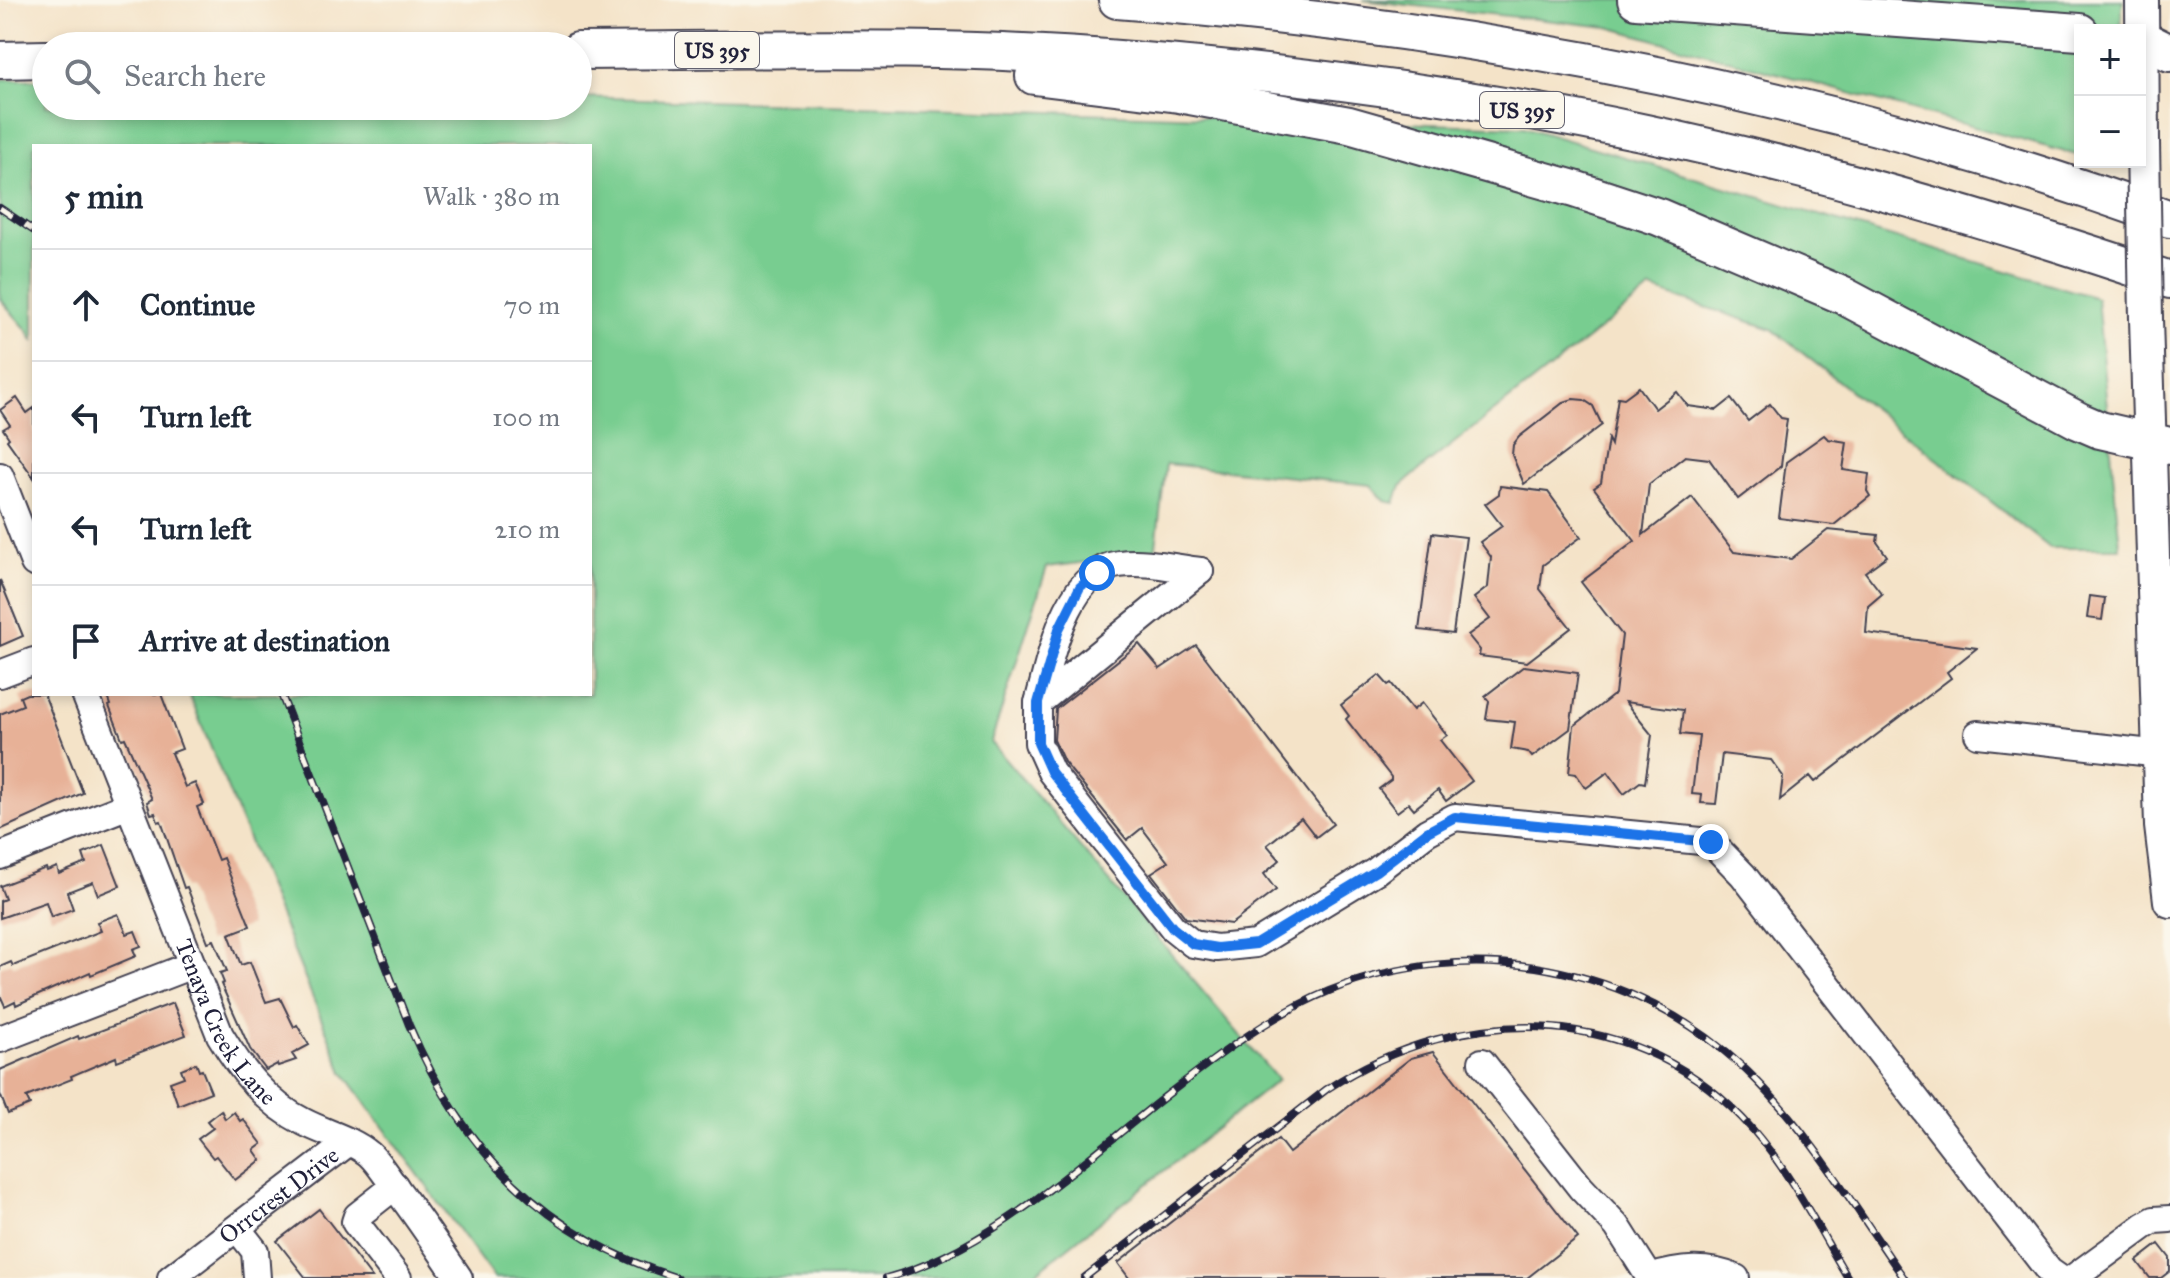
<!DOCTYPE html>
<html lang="en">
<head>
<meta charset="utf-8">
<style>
	body { margin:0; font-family:"IM FELL Great Primer",serif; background:#f6f6f7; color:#1f2937 }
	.controls { position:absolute; right:24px; top:24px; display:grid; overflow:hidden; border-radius:0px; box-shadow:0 4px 12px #0003 }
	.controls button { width:72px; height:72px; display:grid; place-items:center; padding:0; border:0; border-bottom:2px solid #e0e1e3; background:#fff; color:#1f2937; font:40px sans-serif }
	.stop { position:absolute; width:24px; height:24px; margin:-18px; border:6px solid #1a73e8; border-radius:50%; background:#fff }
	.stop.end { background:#1a73e8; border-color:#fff; box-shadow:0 2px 8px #0008 }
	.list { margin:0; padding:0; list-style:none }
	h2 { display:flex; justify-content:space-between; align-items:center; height:104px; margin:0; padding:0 32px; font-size:34px }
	h2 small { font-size:26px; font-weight:400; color:#747a83 }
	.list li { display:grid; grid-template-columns:52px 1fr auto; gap:24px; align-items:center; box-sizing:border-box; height:112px; padding:0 32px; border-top:2px solid #e0e1e3 }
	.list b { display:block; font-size:30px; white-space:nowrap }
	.list em { font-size:26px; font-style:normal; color:#747a83 }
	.icon { flex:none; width:44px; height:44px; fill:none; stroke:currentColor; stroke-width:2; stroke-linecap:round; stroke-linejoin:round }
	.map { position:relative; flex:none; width:2170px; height:1278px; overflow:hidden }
	.search { position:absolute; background:#fff; box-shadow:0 4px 12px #0003; left:32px; top:32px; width:560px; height:88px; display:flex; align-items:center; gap:20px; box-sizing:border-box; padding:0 28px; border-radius:44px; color:#747a83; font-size:30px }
	.panel { position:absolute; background:#fff; box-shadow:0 4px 12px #0003; left:32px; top:144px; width:560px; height:552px; border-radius:0px }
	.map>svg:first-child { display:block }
	.green { fill:#78cd90; stroke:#4d7866; stroke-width:2 }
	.building { fill:#e7b197 }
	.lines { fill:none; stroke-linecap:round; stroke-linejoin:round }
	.minor-casing { stroke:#423f50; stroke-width:30 }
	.major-casing { stroke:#423f50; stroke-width:36 }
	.highway-casing { stroke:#423f50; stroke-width:40 }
	.minor { stroke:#fff; stroke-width:26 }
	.major { stroke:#fff; stroke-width:32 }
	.highway { stroke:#fff; stroke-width:36 }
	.rail-casing { stroke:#22223b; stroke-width:8 }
	.rail { stroke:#fbf7ec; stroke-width:5; stroke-dasharray:15; stroke-linecap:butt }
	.major-bridge-casing { stroke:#423f50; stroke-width:36; stroke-linecap:butt }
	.major-bridge { stroke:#fff; stroke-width:32 }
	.route { stroke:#1a73e8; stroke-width:10 }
	.labels { text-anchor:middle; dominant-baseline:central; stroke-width:6; stroke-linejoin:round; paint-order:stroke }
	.shield { fill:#fbf7ec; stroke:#636270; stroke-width:2 }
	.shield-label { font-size:22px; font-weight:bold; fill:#22223b }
	.street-label { font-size:24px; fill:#22223b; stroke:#fbf7ec }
</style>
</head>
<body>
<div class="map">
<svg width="2170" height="1278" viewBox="0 0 2170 1278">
	<rect width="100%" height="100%" fill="#fbf7ec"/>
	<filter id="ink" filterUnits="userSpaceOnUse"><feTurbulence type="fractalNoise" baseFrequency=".0125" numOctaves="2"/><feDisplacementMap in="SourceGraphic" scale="16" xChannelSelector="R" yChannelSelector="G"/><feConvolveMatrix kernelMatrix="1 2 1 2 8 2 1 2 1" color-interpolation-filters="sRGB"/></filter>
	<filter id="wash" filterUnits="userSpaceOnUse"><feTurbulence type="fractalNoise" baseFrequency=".006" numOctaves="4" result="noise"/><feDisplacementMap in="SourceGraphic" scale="32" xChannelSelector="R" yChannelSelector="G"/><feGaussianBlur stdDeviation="1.8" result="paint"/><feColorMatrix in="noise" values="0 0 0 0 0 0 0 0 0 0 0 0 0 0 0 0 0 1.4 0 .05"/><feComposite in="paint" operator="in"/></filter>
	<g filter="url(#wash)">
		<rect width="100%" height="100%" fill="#f4e3c8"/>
		<g class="green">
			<polygon points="1363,0 2123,0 2120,30 2080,30 2080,156 1608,27"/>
			<polygon points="0,79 46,80 46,106 578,106 578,97 1524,127 2097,298 2120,548 2050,548 1772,329 1651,289 1427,464 1401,486 1395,503 1385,501 1371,485 1166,464 1155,554 1047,567 991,742 1278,1080 1029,1278 494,1278 343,1072 189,694 590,694 590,146 34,146 34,342 28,331 0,299"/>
		</g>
		<g id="blocks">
			<g class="building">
				<polygon points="1639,387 1655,409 1677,392 1688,406 1717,410 1731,399 1748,421 1770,404 1781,418 1787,419 1781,466 1738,499 1709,459 1685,456 1649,484 1643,535 1692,497 1734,552 1791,559 1828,530 1878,535 1877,542 1887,556 1865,572 1882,594 1868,606 1866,633 1977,648 1947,672 1951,678 1815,782 1810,776 1780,800 1783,776 1771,760 1722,754 1716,804 1701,803 1702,795 1692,794 1699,736 1680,734 1683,710 1625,702 1652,735 1645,783 1640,782 1624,794 1608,772 1586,788 1576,774 1569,773 1574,726 1615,694 1622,635 1581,582 1635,541 1594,488 1601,483 1608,439 1611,445 1618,397 1624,398"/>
				<polygon points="17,398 27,413 34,408 34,478 7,440 9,438 3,429 10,425 0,410"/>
				<polygon points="1573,399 1584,400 1593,406 1602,425 1524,484 1512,455 1513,445 1519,437 1564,402"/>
				<polygon points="1824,435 1828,439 1847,442 1843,470 1869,474 1867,491 1870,496 1834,525 1779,518 1786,462"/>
				<polygon points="1500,486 1548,492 1581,537 1543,565 1540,589 1571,628 1527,662 1479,656 1480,650 1468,635 1490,619 1474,598 1488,587 1491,557 1480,542 1502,526 1485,504 1499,494"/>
				<polygon points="1432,533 1466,537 1453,634 1419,630"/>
				<polygon points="0,580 23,636 0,646"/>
				<polygon points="2090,596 2105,598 2102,620 2087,618"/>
				<polygon points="1139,644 1160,669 1196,645 1333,824 1316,837 1301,818 1267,845 1280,860 1264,874 1276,890 1231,924 1186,918 1151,873 1168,862 1142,828 1127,840 1064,762 1054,740 1056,709"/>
				<polygon points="1524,666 1578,673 1570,729 1532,757 1528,752 1511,749 1515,722 1486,719 1489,701 1485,696"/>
				<polygon points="1379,675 1388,685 1391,683 1413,710 1422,703 1447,735 1440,740 1472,781 1446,801 1438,790 1414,809 1409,803 1397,812 1379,789 1391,780 1391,777 1346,719 1349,716 1341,705"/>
				<polygon points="27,694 44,694 83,793 0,830 0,714 23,705 20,697"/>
				<polygon points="107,694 161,694 182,749 171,753 185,787 195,783 204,804 197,807 218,860 223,858 250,926 229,934 241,965 250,962 266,1002 280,998 294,1027 297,1025 309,1045 292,1054 296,1060 278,1066 277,1064 266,1070 250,1049 221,984 224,983 220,973 227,971 214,940 208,942 187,887 184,888 161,821 158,822 155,813 151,814 147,802 152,799 125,738 122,739 109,706 111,705"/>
				<polygon points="104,845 120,886 98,895 93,882 67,892 73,909 51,917 46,902 0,918 0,901 5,899 0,886 46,868 47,871 57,867 59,874 86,863 83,854"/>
				<polygon points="118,914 127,934 135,931 141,946 133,949 136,956 91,975 90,972 16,1005 15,1001 5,1006 0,995 0,967 11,962 13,966 101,931 97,922"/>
				<polygon points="173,1003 186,1035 117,1061 116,1057 71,1076 72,1079 26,1097 30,1105 8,1114 0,1094 0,1070 78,1036 79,1039"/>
				<polygon points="1433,1052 1578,1238 1527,1278 1129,1278 1118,1263 1278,1139 1289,1153 1411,1058"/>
				<polygon points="196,1063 199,1071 202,1070 211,1092 178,1105 170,1082 184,1077 181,1069"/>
				<polygon points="221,1110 225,1119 234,1112 240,1121 243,1119 262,1144 254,1150 261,1160 235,1180 216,1156 213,1158 198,1139 213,1128 207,1121"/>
				<polygon points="319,1209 372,1278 306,1278 277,1241"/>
				<polygon points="2159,1244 2170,1258 2170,1271 2161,1278 2150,1278 2137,1261"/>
			</g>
		</g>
	</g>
	<g filter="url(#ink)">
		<use href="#blocks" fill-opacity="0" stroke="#423f50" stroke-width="2"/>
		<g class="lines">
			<defs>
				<g id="minor">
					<polyline points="0,476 34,563"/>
					<polyline points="1200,571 1038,703 1038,743 1051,772 1173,928 1193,944 1217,948 1256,944 1376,871 1427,832 1455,817 1711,842 1743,875 2049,1271 2059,1278"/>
					<polyline points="0,674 34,661"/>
					<path id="s1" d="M 85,694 L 220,1035 C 241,1070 266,1103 304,1122 C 325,1133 351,1139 369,1154 C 378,1162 385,1174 392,1183 C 416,1214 437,1246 459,1278"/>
					<path d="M 1038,703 C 1050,660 1066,571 1119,564 C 1144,560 1175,568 1200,571"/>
					<polyline points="1978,734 2170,755"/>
					<polyline points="0,856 129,805"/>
					<polyline points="0,1039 192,965"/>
					<polyline points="1482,1062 1581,1188 1617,1226 1650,1278"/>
					<polyline points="395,1186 357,1216 355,1222 398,1278"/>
					<polyline points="237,1228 255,1251 257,1278"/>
					<path id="s2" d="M 171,1278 L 349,1142"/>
					<path d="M 1650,1278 C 1680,1268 1707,1266 1736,1278"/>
					<polyline points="2073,1278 2144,1226 2154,1220 2170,1219"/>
				</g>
				<g id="major">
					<polyline points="2142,0 2143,143"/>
					<polyline points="2146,319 2161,826 2170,901"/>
				</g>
				<g id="highway">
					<path d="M 1117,0 C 1475,28 1832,96 2170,219"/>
					<polyline points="1636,0 2080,32"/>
					<polyline points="2140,38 2170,53"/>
					<path d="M 578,51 C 762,50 947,44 1131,60 C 1303,74 1476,97 1646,133 C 1824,171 1998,222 2170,280"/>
					<polyline points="0,60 46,59"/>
					<polyline points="1034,76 1179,94 1349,125 1574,189 1659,217 1844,296 2079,421 2100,430 2170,446"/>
				</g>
			</defs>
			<use href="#minor" class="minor-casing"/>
			<use href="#major" class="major-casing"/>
			<use href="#highway" class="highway-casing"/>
			<use href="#minor" class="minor"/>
			<use href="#major" class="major"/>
			<use href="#highway" class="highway"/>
			<defs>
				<g id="rail">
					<polyline points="0,208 34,231"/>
					<path d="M 281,694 L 409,1025 C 463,1152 545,1237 678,1278"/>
					<path d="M 886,1278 C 993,1250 1090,1154 1176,1088 C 1224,1051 1273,1014 1329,991 C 1471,934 1634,964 1746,1070 C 1808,1129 1855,1208 1904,1278"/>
					<path d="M 1084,1278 L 1327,1089 C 1463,1000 1641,1001 1753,1130 C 1791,1174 1818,1228 1848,1278"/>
				</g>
			</defs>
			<use href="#rail" class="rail-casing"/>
			<use href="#rail" class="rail"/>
			<defs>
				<polyline id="major-bridge" points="2143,143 2146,319"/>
			</defs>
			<use href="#major-bridge" class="major-bridge-casing"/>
			<use href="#major-bridge" class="major-bridge"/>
		</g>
	</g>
	<g class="lines" filter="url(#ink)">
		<polyline class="route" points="1097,573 1080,587 1059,629 1038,703 1038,743 1051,772 1173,928 1193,944 1217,948 1256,944 1376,871 1427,832 1455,817 1711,842"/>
	</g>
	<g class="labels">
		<g class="shield">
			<rect x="675" y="32" width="84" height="36" rx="6"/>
			<rect x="1480" y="92" width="84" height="36" rx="6"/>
		</g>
		<g class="shield-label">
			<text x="717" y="50">US 395</text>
			<text x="1522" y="110">US 395</text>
		</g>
		<g class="street-label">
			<text stroke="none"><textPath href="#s1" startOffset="358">Tenaya Creek Lane</textPath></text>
			<text stroke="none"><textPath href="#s2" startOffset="136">Orrcrest Drive</textPath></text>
		</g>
	</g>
</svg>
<div class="controls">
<button>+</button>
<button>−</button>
</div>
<div class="stop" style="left:1097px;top:573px"></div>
<div class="stop end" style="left:1711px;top:842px"></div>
<div class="search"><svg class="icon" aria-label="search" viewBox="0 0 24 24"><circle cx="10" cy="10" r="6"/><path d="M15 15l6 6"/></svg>Search here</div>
<section class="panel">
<h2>5 min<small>Walk · 380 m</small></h2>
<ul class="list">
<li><svg class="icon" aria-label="ahead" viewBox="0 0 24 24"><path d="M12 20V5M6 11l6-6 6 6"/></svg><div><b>Continue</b></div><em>70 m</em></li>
<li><svg class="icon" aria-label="left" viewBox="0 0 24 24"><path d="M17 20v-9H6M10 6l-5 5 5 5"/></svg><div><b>Turn left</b></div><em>100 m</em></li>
<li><svg class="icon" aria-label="left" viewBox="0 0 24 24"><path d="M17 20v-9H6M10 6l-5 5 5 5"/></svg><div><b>Turn left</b></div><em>210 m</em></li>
<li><svg class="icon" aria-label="arrive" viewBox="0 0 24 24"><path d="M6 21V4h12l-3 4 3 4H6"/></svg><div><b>Arrive at destination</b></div></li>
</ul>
</section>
</div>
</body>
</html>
